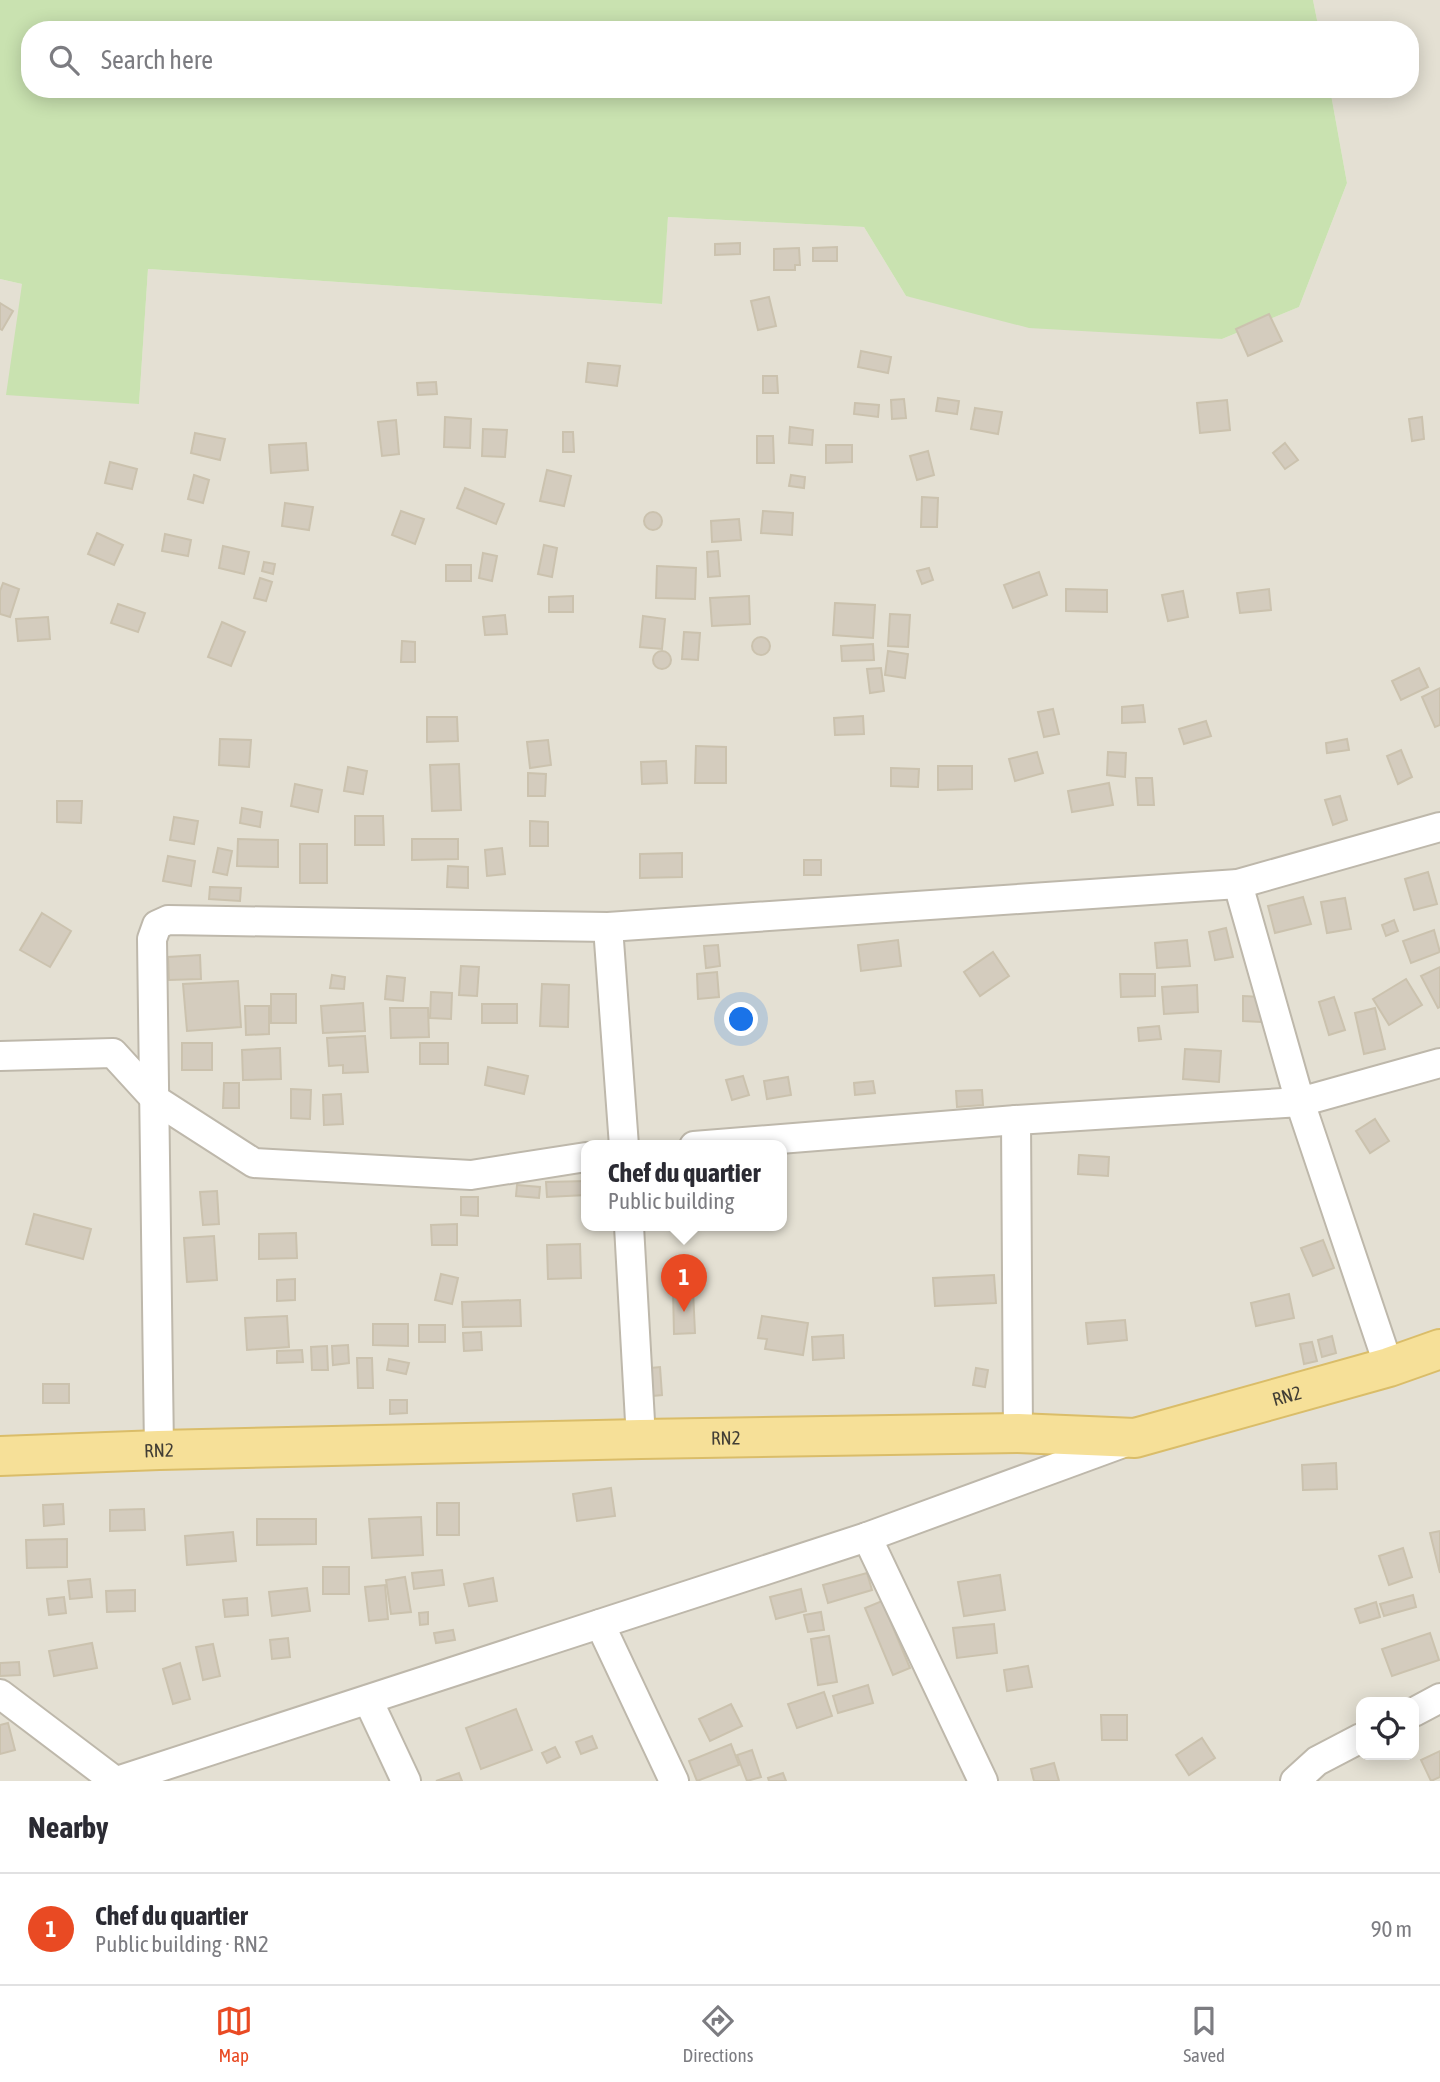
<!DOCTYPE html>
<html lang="en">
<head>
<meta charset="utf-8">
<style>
	body { margin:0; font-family:"Asap Condensed",sans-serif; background:#f2f2f3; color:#2b2b33 }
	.controls { position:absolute; right:21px; bottom:21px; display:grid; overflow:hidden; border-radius:14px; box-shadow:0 4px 18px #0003 }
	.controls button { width:63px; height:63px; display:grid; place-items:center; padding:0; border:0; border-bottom:2px solid #e1e1e2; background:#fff; color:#2b2b33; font:35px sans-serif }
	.you { position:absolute; left:742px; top:1020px; width:24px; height:24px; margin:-18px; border:5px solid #fff; border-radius:50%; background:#1a73e8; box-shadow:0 0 0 10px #1a73e833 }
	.badge { display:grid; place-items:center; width:46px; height:46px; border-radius:50%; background:#e94a23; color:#fff; font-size:23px; font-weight:700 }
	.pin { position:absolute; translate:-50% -58px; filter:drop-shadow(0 2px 4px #0008) }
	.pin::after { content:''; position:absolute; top:37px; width:24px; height:21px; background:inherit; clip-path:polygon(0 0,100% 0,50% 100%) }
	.popup { position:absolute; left:581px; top:1140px; width:206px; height:91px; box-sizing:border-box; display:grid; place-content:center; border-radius:14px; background:#fff; filter:drop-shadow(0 2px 5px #0005); font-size:23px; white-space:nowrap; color:#7c7c81 }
	.popup b { font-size:26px; color:#2b2b33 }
	.popup::after { content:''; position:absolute; left:50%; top:100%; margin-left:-14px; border:14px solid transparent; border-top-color:#fff }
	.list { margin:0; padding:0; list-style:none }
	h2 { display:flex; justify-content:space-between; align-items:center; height:91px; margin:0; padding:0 28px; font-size:30px }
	h2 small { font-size:23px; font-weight:400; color:#7c7c81 }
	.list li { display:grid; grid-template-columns:46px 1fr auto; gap:21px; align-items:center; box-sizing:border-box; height:112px; padding:0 28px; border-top:2px solid #e1e1e2 }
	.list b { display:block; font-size:26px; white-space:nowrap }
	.list p { margin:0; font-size:23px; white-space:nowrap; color:#7c7c81 }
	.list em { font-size:23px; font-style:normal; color:#7c7c81 }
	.icon { flex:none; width:38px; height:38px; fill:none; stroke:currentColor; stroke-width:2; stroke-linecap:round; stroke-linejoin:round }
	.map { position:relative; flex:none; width:1440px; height:1781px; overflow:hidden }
	.search { position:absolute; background:#fff; box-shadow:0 4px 18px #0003; left:21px; right:21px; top:21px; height:77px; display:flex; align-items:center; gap:18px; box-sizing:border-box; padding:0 24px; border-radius:28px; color:#7c7c81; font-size:26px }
	.sheet { height:203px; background:#fff }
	nav { display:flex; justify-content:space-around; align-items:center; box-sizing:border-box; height:98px; border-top:2px solid #e1e1e2; background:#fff; font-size:19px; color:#7c7c81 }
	nav a { display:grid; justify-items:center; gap:4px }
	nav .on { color:#e94a23 }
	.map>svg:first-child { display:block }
	.residential { fill:#e4e0d3; fill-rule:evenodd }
	.green { fill:#c9e2b0 }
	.building { fill:#d4ccbe; stroke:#cbc2ae; stroke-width:2 }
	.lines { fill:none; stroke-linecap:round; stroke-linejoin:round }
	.minor-casing { stroke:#beb8ab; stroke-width:32 }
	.primary-casing { stroke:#dabd69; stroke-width:42 }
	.minor { stroke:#fff; stroke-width:28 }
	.primary { stroke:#f6e098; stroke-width:38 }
	.labels { text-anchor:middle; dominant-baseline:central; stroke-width:5; stroke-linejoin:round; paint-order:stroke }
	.street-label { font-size:19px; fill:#423e35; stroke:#fff }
</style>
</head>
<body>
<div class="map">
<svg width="1440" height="1781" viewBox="0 0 1440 1781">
	<rect width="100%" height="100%" fill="#f1eee4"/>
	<path class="residential" d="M 1313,0 L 1440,0 L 1440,1781 L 0,1781 L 0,279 L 22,284 L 139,404 L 148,269 L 661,304 L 668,217 L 864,227 L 906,296 L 1222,339 L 1299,307 L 1347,183 L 1330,89 L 1410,89 L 1410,30 L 1319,30 ZM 586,1146 L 782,1146 L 782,1226 L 586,1226 ZM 1361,1702 L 1414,1702 L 1414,1755 L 1361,1755 Z"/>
	<polygon class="green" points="0,0 1313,0 1319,30 30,30 30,89 1330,89 1347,183 1299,307 1222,339 1029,328 906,296 864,227 668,217 662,304 148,269 139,404 6,395 22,284 0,279"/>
	<g class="building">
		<polygon points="740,243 740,254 715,255 715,244"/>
		<polygon points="837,247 837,261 813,261 813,248"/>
		<polygon points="799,248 800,265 795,265 795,270 774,270 774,249"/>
		<polygon points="769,297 776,326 758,330 751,301"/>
		<polygon points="0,303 13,311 2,330 0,329"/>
		<polygon points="1269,314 1282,341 1248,356 1236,329"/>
		<polygon points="861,351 891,357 888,373 858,367"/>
		<polygon points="588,363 620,366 617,386 586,382"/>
		<polygon points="763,376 777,376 778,393 763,393"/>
		<polygon points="436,382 437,394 418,395 417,383"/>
		<polygon points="938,398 959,401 957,414 936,411"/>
		<polygon points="904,399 906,418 892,419 891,400"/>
		<polygon points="1227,400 1230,430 1200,433 1197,403"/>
		<polygon points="855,403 879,405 878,417 854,414"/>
		<polygon points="975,408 1002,412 998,434 971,429"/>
		<polygon points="445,417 471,419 470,448 444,447"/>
		<polygon points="1422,417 1424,439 1412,441 1409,419"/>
		<polygon points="396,420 399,454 382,456 378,422"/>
		<polygon points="790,427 813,430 812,445 789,443"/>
		<polygon points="483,429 507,430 505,457 482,456"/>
		<polygon points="563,432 573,432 574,452 563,452"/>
		<polygon points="195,433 225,439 220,460 191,453"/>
		<polygon points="757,436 773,436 774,463 757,463"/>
		<polygon points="306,443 308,470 271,473 269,445"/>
		<polygon points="1285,443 1298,460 1285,469 1273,453"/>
		<polygon points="826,445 852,445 852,462 826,463"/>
		<polygon points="928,451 934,475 917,480 910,456"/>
		<polygon points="110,462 137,469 132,489 105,483"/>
		<polygon points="547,470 571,476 564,506 540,501"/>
		<polygon points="194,475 209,480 203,503 188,499"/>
		<polygon points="791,475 805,477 804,488 789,486"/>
		<polygon points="465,488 504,504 496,524 457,508"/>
		<polygon points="922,497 938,498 937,527 921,527"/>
		<polygon points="285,503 313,507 309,530 282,526"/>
		<polygon points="401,511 424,519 415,544 392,535"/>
		<polygon points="763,511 793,513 792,535 761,533"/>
		<circle cx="653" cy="521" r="9"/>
		<polygon points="739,519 741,540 712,542 711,521"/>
		<polygon points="97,533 123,545 114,565 88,554"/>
		<polygon points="165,534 191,540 188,556 162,551"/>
		<polygon points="544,545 557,548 552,577 538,574"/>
		<polygon points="223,546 249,552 244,574 219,568"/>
		<polygon points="718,551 720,576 708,577 707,552"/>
		<polygon points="483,553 497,556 492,581 479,578"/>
		<polygon points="264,562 275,564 273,574 262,571"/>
		<rect x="446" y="565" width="25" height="16"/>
		<polygon points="657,566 696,568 695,599 656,598"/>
		<polygon points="929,568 933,580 922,584 917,571"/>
		<polygon points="1039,572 1047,595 1013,608 1004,585"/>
		<polygon points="260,578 272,582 266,601 254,598"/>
		<polygon points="3,583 19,589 10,617 0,614 0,591"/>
		<polygon points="1066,589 1107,590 1107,612 1066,611"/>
		<polygon points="1269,589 1271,610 1240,613 1237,593"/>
		<polygon points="1183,591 1188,617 1168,621 1162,595"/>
		<polygon points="573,596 573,612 549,612 549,597"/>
		<polygon points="749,596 750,624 712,626 710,598"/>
		<polygon points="835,603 875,605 873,638 833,635"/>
		<polygon points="118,604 145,613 138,632 111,623"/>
		<polygon points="890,614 910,615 908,647 888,646"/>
		<polygon points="505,615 507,634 485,635 483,617"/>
		<polygon points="643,616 665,619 662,649 640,647"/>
		<polygon points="48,617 50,639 18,641 16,619"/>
		<polygon points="222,622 245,632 231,666 208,657"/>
		<polygon points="684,632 700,633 698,660 682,659"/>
		<circle cx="761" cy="646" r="9"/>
		<polygon points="402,641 415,642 415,662 401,662"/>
		<polygon points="873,644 874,660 842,661 841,646"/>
		<polygon points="888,651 908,654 905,678 885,675"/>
		<circle cx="662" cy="660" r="9"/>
		<polygon points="881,668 884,691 870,693 867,669"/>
		<polygon points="1419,668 1428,687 1401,700 1392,681"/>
		<polygon points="1440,688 1440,725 1435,727 1422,697"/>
		<polygon points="1143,705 1145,722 1122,723 1122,707"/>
		<polygon points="1053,709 1059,734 1044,737 1038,712"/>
		<polygon points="863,716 864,734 835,735 834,718"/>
		<polygon points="427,717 457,717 458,741 427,742"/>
		<polygon points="1206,721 1211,736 1184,744 1179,729"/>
		<polygon points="220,739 251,740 249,767 219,765"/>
		<polygon points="1347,739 1349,750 1327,753 1326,743"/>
		<polygon points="548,740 551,765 530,768 527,742"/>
		<polygon points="696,746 726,747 726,783 695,783"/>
		<polygon points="1401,750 1412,777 1398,784 1387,756"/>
		<polygon points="1037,752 1043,773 1015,781 1009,759"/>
		<polygon points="1108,752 1126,753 1125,777 1107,775"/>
		<polygon points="666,761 667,783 642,784 641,762"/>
		<polygon points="459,764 461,810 432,811 430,765"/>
		<polygon points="938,766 972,766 972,789 938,790"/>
		<polygon points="348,767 367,771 363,794 344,791"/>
		<polygon points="891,768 919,769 918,787 891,786"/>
		<polygon points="528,773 546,774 545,796 528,796"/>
		<polygon points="1136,778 1152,778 1154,805 1138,805"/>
		<polygon points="1109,783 1113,805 1072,812 1068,791"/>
		<polygon points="295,784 322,790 318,812 291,806"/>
		<polygon points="1340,796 1347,820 1333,825 1325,800"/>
		<polygon points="57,801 82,801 81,823 57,822"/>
		<polygon points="242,808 262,812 260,827 240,823"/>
		<polygon points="355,816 383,816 384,845 355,845"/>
		<polygon points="174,817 198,821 194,844 170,840"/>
		<polygon points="530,821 548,822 548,846 530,846"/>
		<polygon points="238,839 278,840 278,867 237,866"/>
		<polygon points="412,839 458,839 458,859 412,860"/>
		<rect x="300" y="844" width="27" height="39"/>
		<polygon points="218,848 232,851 227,875 213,872"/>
		<polygon points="502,848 505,874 487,876 485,850"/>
		<polygon points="682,853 682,877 640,878 640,854"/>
		<polygon points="168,856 195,861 191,886 163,881"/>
		<rect x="804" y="860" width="17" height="15"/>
		<polygon points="448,866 468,867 468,888 447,887"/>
		<polygon points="1428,872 1437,904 1414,910 1405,879"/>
		<polygon points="210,887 241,888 240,901 209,899"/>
		<polygon points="1303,897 1311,924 1275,933 1268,906"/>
		<polygon points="1345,898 1351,929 1327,933 1321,902"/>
		<polygon points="42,913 71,931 50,967 20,950"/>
		<polygon points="1394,920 1398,931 1386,936 1382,925"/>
		<polygon points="1226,928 1233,957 1215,960 1209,932"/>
		<polygon points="1434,930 1440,952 1411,963 1403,941"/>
		<polygon points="898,940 901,966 861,971 858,945"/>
		<polygon points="1187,940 1190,966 1157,968 1155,943"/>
		<polygon points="718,945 720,966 706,968 704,946"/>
		<polygon points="993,952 1009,976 980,996 964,972"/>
		<polygon points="200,955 201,979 169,980 168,957"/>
		<polygon points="461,966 479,967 477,996 459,995"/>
		<polygon points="1440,967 1440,1007 1438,1008 1421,976"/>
		<polygon points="717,972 719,997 698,999 697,974"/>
		<polygon points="1120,974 1155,974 1155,996 1121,997"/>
		<polygon points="332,975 345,977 344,989 330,988"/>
		<polygon points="387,976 405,978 403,1001 385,999"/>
		<polygon points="1406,979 1422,1005 1389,1025 1373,999"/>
		<polygon points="238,981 241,1027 187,1031 183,984"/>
		<polygon points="542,984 569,985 568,1027 540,1026"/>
		<polygon points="1197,985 1198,1012 1164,1014 1162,987"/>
		<polygon points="431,992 452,993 451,1019 430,1018"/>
		<rect x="271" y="994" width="25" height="29"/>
		<polygon points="1243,996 1262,997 1261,1022 1243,1021"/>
		<polygon points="1334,997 1345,1030 1329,1035 1319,1002"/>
		<polygon points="363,1003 365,1031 323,1033 321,1006"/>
		<rect x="482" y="1004" width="35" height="19"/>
		<polygon points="245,1006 269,1006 269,1034 246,1035"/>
		<polygon points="390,1008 428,1008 429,1037 391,1038"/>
		<polygon points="1375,1008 1385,1049 1364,1054 1355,1013"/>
		<polygon points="1159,1026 1161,1039 1139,1041 1138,1028"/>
		<polygon points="365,1036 368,1072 343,1073 343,1065 329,1066 327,1038"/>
		<rect x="182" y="1043" width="30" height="27"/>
		<rect x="420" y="1043" width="28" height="21"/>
		<polygon points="280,1048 281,1079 243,1080 242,1050"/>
		<polygon points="1185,1049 1221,1051 1219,1082 1183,1079"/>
		<polygon points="488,1067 528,1076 524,1094 485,1085"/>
		<polygon points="743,1076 749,1095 732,1100 726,1080"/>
		<polygon points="788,1077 791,1095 767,1099 764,1081"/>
		<polygon points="873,1081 875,1093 855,1095 854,1083"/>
		<polygon points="224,1083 239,1083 239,1108 223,1108"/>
		<polygon points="291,1089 311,1090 310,1119 291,1118"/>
		<polygon points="982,1090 983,1105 957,1107 956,1091"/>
		<polygon points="341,1094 343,1124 324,1125 323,1095"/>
		<polygon points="1375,1119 1389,1141 1370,1153 1356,1131"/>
		<polygon points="1079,1155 1109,1157 1108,1176 1078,1174"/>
		<polygon points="586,1181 586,1195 547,1197 546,1182"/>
		<polygon points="517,1185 540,1187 539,1198 516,1196"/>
		<polygon points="217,1191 219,1224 203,1225 200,1192"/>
		<polygon points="461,1197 478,1197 478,1216 461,1215"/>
		<polygon points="34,1214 91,1229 83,1259 26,1244"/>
		<polygon points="457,1224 457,1245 432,1245 431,1225"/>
		<polygon points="296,1233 297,1258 259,1259 259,1234"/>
		<polygon points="214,1236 217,1280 187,1282 184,1238"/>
		<polygon points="1323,1240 1334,1268 1313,1276 1301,1248"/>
		<polygon points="580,1244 581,1278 548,1279 547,1245"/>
		<polygon points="441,1274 458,1278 452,1304 435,1300"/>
		<polygon points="994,1275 996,1303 935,1306 933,1278"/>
		<polygon points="295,1279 295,1300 277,1301 277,1280"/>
		<polygon points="673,1290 693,1290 695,1333 674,1334"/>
		<polygon points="1289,1294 1294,1318 1256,1326 1251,1303"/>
		<polygon points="520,1300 521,1326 463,1327 462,1302"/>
		<polygon points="287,1316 289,1347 247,1350 245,1318"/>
		<polygon points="762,1316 808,1323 803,1355 765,1349 767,1339 758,1338"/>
		<polygon points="1125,1320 1127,1340 1088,1344 1086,1323"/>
		<polygon points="373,1324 408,1324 408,1346 373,1345"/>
		<rect x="419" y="1325" width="26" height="17"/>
		<polygon points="481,1332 482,1350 464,1351 463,1333"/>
		<polygon points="843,1335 844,1358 813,1360 812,1337"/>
		<polygon points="1332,1336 1336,1353 1322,1357 1318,1340"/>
		<polygon points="1312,1342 1317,1361 1304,1364 1300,1344"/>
		<polygon points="348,1345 349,1363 333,1365 332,1346"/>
		<polygon points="327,1346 328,1370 312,1370 311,1347"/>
		<polygon points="302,1350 303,1362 277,1363 277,1351"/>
		<polygon points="357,1358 372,1358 373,1388 358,1388"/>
		<polygon points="389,1359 409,1363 406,1374 387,1370"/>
		<polygon points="660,1367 662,1395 643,1397 640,1369"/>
		<polygon points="976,1368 988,1370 985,1387 973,1385"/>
		<rect x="43" y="1384" width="26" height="19"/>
		<polygon points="390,1400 407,1400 407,1413 390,1414"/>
		<polygon points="1336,1463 1337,1489 1303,1490 1302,1465"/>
		<polygon points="611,1488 615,1516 577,1521 573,1494"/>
		<rect x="437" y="1503" width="22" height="32"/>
		<polygon points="63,1504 64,1524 44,1526 43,1505"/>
		<polygon points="144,1509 145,1530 110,1531 110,1510"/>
		<polygon points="421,1517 423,1555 372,1558 369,1519"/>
		<polygon points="257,1519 316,1519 316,1544 257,1545"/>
		<polygon points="1440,1531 1440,1573 1430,1533"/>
		<polygon points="233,1532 236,1561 187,1565 185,1536"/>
		<polygon points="67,1539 67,1567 27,1568 26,1540"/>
		<polygon points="1403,1548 1412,1577 1389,1585 1379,1556"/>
		<rect x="323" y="1567" width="26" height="27"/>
		<polygon points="442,1570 444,1585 414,1589 412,1573"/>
		<polygon points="867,1573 872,1590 828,1603 823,1585"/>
		<polygon points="1000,1575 1005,1610 964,1616 958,1582"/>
		<polygon points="405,1577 411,1612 391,1614 386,1580"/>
		<polygon points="493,1578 497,1601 469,1606 464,1584"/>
		<polygon points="90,1579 92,1597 70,1599 68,1581"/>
		<polygon points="385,1585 388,1619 369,1621 365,1587"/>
		<polygon points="307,1588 310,1611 272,1616 269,1592"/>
		<polygon points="801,1589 806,1611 776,1619 770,1597"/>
		<polygon points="135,1590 135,1611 107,1612 106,1591"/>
		<polygon points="1413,1595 1416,1607 1384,1616 1380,1604"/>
		<polygon points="64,1597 66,1613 49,1615 47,1599"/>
		<polygon points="247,1598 248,1615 225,1617 223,1600"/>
		<polygon points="882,1601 910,1668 893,1675 865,1608"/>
		<polygon points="1376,1602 1380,1617 1360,1623 1355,1609"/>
		<polygon points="428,1612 428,1624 420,1625 419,1613"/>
		<polygon points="821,1612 824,1630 808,1632 804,1615"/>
		<polygon points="994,1624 997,1653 957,1658 953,1628"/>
		<polygon points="453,1630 455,1640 436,1643 434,1633"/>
		<polygon points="1430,1633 1439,1660 1392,1676 1382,1649"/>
		<polygon points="829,1636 837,1682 818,1685 811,1639"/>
		<polygon points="288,1638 290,1657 272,1659 270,1640"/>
		<polygon points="92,1643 97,1668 54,1676 49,1651"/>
		<polygon points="213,1644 220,1676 203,1680 196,1647"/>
		<polygon points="19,1662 20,1675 0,1676 0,1663"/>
		<polygon points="180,1663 190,1699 173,1704 163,1669"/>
		<polygon points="1028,1666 1032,1687 1007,1691 1004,1670"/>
		<polygon points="868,1685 873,1703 838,1713 833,1696"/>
		<polygon points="824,1692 832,1716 797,1728 788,1704"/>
		<polygon points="731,1704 742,1726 710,1741 699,1719"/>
		<polygon points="516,1709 532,1750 481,1769 466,1728"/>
		<polygon points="1101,1715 1127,1715 1127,1740 1102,1740"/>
		<polygon points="8,1723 15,1750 0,1754 0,1725"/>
		<polygon points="592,1736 597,1748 581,1754 576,1742"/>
		<polygon points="1202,1738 1215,1758 1189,1775 1176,1755"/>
		<polygon points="731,1744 739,1765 697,1781 689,1761"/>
		<polygon points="555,1747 560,1757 547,1763 542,1753"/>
		<polygon points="752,1750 761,1777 747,1781 737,1755"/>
		<polygon points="1440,1751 1440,1777 1431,1781 1421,1760"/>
		<polygon points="1054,1763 1059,1781 1034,1781 1031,1769"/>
		<polygon points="459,1773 462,1781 436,1781"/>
		<polygon points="783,1773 786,1781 769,1781 768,1778"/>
	</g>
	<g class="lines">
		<defs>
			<g id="minor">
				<polyline points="1238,884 1300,1102 1440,1063"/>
				<polyline points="608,927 624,1146"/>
				<polyline points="0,1056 113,1053 156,1100 254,1163 471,1175 586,1157"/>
				<polyline points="1016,1120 1018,1433"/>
				<polyline points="694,1146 1016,1120 1300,1102 1389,1367"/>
				<polyline points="629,1226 641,1439"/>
				<polyline points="159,1450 152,939 157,925 168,920 608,927 1238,884 1440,827"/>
				<polyline points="867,1537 983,1781"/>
				<polyline points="600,1624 674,1781"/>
				<polyline points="0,1694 115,1781"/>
				<polyline points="368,1700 406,1781"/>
				<polyline points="1414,1712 1440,1698"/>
				<polyline points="117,1781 867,1537 1123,1443"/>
				<polyline points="1295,1781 1317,1761 1361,1738"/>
			</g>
			<g id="primary">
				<path id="s1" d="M 0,1456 L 159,1450 L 641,1439 L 1018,1433 L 1135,1438 L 1389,1367 L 1440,1349"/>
			</g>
		</defs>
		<use href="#minor" class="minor-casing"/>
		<use href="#primary" class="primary-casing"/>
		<use href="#minor" class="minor"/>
		<use href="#primary" class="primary"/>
	</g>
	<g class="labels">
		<g class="street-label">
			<text stroke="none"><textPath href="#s1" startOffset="1293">RN2</textPath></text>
			<text stroke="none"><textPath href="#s1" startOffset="726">RN2</textPath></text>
			<text stroke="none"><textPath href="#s1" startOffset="159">RN2</textPath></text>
		</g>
	</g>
</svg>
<div class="controls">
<button><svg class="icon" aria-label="locate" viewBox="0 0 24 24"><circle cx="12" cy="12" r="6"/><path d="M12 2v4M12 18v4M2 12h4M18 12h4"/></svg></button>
</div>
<div class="you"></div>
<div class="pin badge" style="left:684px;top:1312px">1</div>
<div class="popup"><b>Chef du quartier</b>Public building</div>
<div class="search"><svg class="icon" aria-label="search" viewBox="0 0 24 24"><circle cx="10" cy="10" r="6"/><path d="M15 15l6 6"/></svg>Search here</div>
</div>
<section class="sheet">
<h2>Nearby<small></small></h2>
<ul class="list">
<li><span class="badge">1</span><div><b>Chef du quartier</b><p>Public building · RN2</p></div><em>90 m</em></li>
</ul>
</section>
<nav>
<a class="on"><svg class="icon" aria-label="map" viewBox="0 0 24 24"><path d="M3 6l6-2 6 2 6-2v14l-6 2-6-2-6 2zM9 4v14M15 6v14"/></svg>Map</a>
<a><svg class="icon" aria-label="directions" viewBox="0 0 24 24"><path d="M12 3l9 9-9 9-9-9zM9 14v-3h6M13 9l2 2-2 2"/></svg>Directions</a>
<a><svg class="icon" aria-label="saved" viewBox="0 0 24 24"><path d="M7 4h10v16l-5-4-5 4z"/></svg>Saved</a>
</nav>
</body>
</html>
